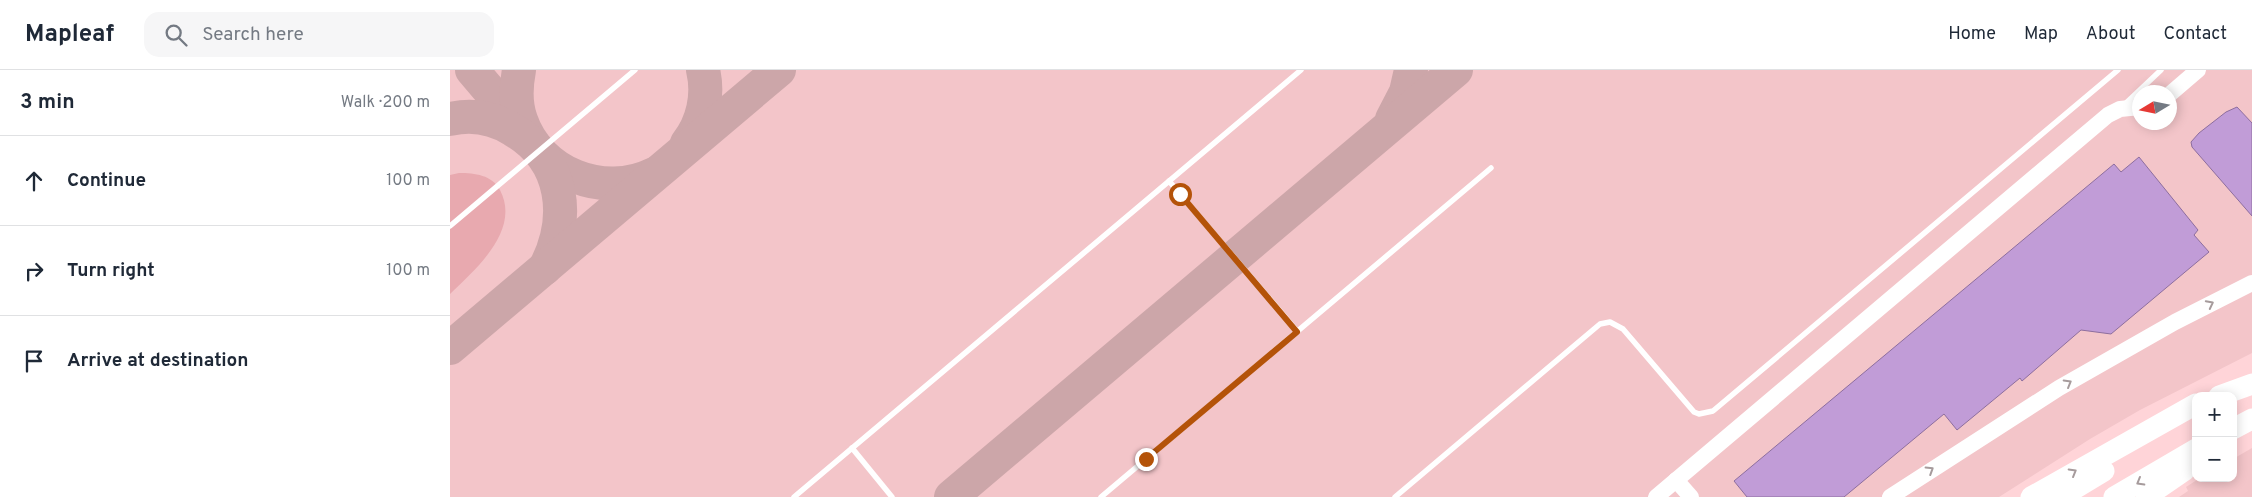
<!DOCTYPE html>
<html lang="en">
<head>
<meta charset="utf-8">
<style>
	body { margin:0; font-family:Overpass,sans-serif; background:#f6f6f7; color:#1f2937 }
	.controls { position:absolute; right:15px; bottom:15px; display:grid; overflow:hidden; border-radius:10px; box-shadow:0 2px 12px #0003 }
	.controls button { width:45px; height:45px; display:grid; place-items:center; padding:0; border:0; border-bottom:1px solid #e0e1e3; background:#fff; color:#1f2937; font:25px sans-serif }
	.compass { position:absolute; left:1682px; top:15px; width:45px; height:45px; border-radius:50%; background:#fff; box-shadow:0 2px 12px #0003; rotate:260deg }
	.stop { position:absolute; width:15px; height:15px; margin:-11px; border:4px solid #b45309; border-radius:50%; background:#fff }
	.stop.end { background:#b45309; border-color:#fff; box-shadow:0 1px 5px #0008 }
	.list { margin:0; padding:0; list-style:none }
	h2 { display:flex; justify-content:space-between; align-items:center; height:65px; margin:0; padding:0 20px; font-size:21px }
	h2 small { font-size:16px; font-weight:400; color:#747a83 }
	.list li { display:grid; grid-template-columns:32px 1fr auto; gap:15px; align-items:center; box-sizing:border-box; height:90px; padding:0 20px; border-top:1px solid #e0e1e3 }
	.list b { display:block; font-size:19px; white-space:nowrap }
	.list em { font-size:16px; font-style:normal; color:#747a83 }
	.icon { flex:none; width:28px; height:28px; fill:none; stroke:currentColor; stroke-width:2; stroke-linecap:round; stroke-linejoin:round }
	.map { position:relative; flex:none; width:1802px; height:427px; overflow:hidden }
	header { display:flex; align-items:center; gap:30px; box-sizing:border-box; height:70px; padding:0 25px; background:#fff; border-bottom:1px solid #e0e1e3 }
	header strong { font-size:24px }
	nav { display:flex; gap:28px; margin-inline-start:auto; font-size:18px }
	.search { width:350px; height:45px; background:#f6f6f7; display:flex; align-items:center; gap:12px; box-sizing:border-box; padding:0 18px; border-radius:15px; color:#747a83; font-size:19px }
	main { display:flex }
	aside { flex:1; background:#fff }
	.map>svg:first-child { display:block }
	.built { fill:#f3c5c9; fill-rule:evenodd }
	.green { fill:#e8a9af }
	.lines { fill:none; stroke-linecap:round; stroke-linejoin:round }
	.taxiway { stroke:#cca6a9; stroke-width:34 }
	.building { fill:#c19cd7; stroke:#8d6e9e }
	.lane { stroke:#fff; stroke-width:5.5 }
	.secondary { stroke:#fff; stroke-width:16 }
	.highway { stroke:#fff; stroke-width:21 }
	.oneway { stroke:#a69b9c }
	.route { stroke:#b45309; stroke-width:6 }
</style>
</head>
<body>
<header>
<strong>Mapleaf</strong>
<div class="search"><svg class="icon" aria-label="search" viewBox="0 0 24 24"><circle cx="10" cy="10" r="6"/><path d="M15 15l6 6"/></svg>Search here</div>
<nav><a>Home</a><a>Map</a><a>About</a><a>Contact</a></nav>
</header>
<main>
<aside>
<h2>3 min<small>Walk · 200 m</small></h2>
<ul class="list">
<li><svg class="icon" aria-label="ahead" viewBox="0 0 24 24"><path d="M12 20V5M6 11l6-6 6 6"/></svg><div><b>Continue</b></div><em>100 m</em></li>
<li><svg class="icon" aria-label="right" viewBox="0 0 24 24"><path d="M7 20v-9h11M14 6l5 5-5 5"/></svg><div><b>Turn right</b></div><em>100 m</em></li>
<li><svg class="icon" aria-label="arrive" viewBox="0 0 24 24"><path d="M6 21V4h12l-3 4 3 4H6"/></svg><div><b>Arrive at destination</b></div></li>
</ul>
</aside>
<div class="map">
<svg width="1802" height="427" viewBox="0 0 1802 427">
	<rect width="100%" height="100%" fill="#ffd4d8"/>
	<g class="built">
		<path d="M 0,0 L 1802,0 L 1802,283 L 1690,340 L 1640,369 L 1549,427 L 0,427 ZM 1690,22 L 1720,22 L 1720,52 L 1690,52 Z"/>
		<polygon points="1802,378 1802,427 1729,427 1738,421 1736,417 1750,408 1783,408 1783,389"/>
	</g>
	<path class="green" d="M 9,103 C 25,103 42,105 50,120 C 71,160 26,199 0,224 L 0,105 Z"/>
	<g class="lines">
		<g class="taxiway">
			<polyline points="22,0 72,59"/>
			<path d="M 69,0 C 66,16 65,34 71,50 C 89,103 153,129 204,104"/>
			<path d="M 0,49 C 22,44 44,48 63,60 C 115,90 121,148 95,198"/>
			<polyline points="942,49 956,22 961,0"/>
			<path d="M 237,73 C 253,53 259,25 253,0"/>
			<polyline points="0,278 329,0"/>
			<polyline points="501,427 1006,0"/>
		</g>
	</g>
	<g class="building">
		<polygon points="1787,37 1802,53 1802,146 1742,77 1741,72 1749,63 1776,42"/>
		<polygon points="1689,87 1748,160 1744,165 1759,182 1661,264 1631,260 1572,311 1570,308 1507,360 1494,344 1394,427 1297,427 1284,411 1664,94 1671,102"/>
	</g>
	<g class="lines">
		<g class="lane">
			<polyline points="1675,34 1711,0"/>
			<polyline points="719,111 847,261"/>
			<polyline points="0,156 185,0"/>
			<polyline points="402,378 442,427"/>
			<polyline points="344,427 851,0"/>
			<polyline points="651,427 1041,98"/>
			<polyline points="945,427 1150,254 1160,252 1173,259 1244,342 1249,344 1263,341 1668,0"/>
		</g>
		<g class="secondary">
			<polyline points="1720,24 1748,0"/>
			<polyline points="1226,410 1241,427"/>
			<polyline points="1206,427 1658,45 1670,39 1690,37"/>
			<polyline points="1440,427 1609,318 1725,252 1802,213"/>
		</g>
		<g class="highway">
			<polyline points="1769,326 1802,314"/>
			<polyline points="1783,359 1802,349"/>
			<polyline points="1581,427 1746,334"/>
			<polyline points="1611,427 1654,401"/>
			<polyline points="1664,427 1746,379"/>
			<polyline points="1696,427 1735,400"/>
		</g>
	</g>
	<defs><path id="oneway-chevron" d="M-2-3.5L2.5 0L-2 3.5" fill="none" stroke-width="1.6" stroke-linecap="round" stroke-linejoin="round" transform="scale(1.25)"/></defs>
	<g class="oneway">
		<use href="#oneway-chevron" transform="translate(1760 234) rotate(-27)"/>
		<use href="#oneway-chevron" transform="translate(1618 313) rotate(-30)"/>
		<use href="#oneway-chevron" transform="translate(1480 400) rotate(-32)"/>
		<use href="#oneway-chevron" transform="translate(1623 402) rotate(-30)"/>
		<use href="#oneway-chevron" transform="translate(1690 412) rotate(150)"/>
	</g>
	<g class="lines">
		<polyline class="route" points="696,389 847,262 730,124"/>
	</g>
</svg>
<div class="controls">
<button>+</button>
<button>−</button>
</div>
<svg class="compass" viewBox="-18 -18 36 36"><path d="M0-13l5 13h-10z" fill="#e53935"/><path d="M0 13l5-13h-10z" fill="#747a83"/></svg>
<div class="stop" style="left:730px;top:124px"></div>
<div class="stop end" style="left:696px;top:389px"></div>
</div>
</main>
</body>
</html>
